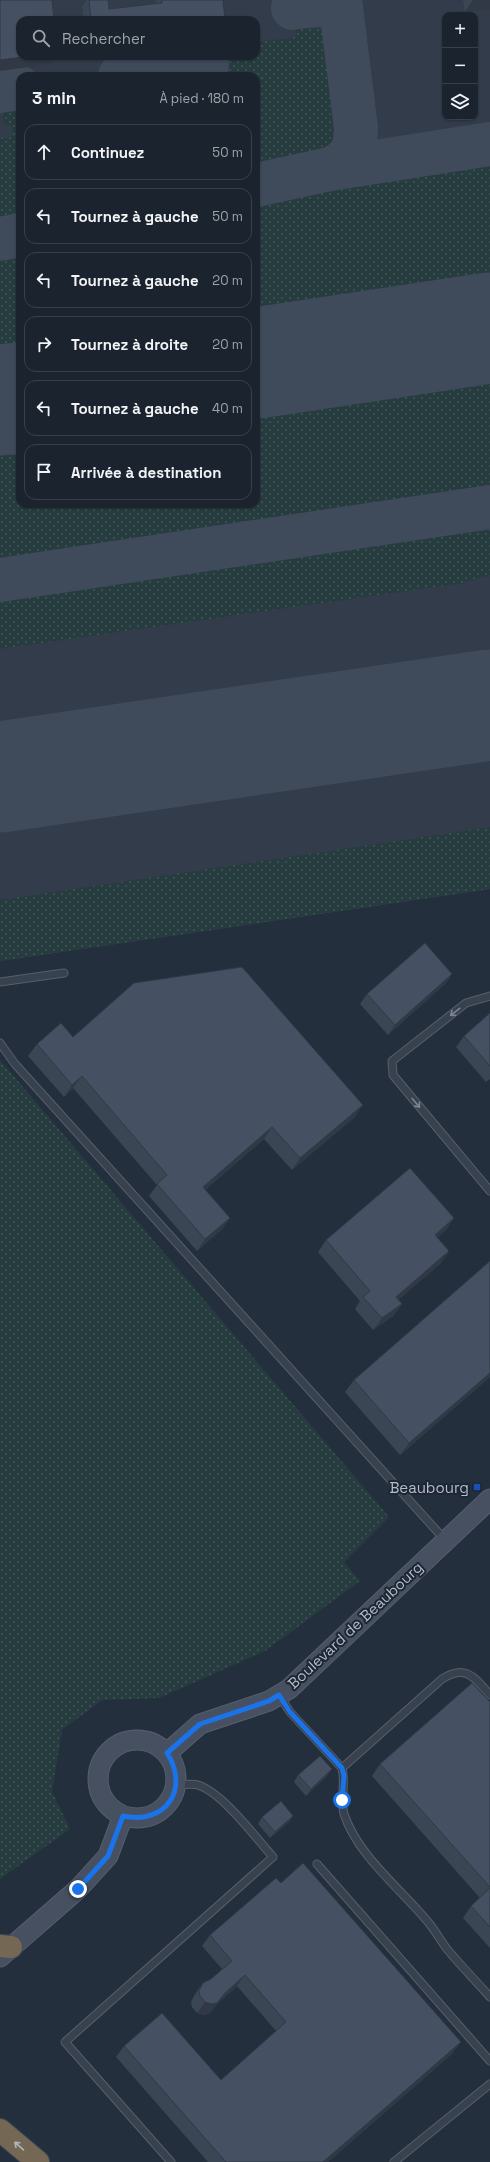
<!DOCTYPE html>
<html lang="fr">
<head>
<meta charset="utf-8">
<style>
	body { margin:0; font-family:"Space Grotesk",sans-serif; background:#242b36; color:#f1f3f6 }
	.controls { position:absolute; right:12px; top:12px; display:grid; overflow:hidden; border-radius:8px; box-shadow:0 1px 3px #0004 }
	.controls button { width:36px; height:36px; display:grid; place-items:center; padding:0; border:0; border-bottom:1px solid #39404a; background:#1b232e; color:#f1f3f6; font:20px sans-serif }
	.stop { position:absolute; width:12px; height:12px; margin:-9px; border:3px solid #1a73e8; border-radius:50%; background:#fff }
	.stop.end { background:#1a73e8; border-color:#fff; box-shadow:0 1px 4px #0008 }
	.list { margin:0; padding:0; list-style:none }
	h2 { display:flex; justify-content:space-between; align-items:center; height:52px; margin:0; padding:0 16px; font-size:17px }
	h2 small { font-size:13px; font-weight:400; color:#a0a4aa }
	.list li { display:grid; grid-template-columns:26px 1fr auto; gap:12px; align-items:center; box-sizing:border-box; height:56px; margin:0 8px 8px; padding:0 8px; border:1px solid #39404a; border-radius:12px }
	.list b { display:block; font-size:15px; white-space:nowrap }
	.list em { font-size:13px; font-style:normal; color:#a0a4aa }
	.icon { flex:none; width:22px; height:22px; fill:none; stroke:currentColor; stroke-width:2; stroke-linecap:round; stroke-linejoin:round }
	.map { position:relative; flex:none; width:490px; height:2162px; overflow:hidden }
	.search { position:absolute; background:#1b232e; box-shadow:0 1px 3px #0004; left:16px; top:16px; width:244px; height:44px; display:flex; align-items:center; gap:10px; box-sizing:border-box; padding:0 14px; border-radius:12px; color:#a0a4aa; font-size:15px }
	.panel { position:absolute; background:#1b232e; box-shadow:0 1px 3px #0004; left:16px; top:72px; width:244px; height:436px; border-radius:12px }
	.map>svg:first-child { display:block }
	.airport { fill:#323c4b; fill-rule:evenodd }
	.grass { fill:url(#grass-dots) }
	.lines { fill:none; stroke-linecap:round; stroke-linejoin:round }
	.taxiway { stroke:#3f4a5a; stroke-width:44 }
	.runway { stroke:#3f4a5a; stroke-width:111 }
	.lane-casing { stroke:#565f6c; stroke-width:9 }
	.secondary-casing { stroke:#565f6c; stroke-width:21 }
	.highway-casing { stroke:#434c59; stroke-width:24 }
	.lane { stroke:#38414e; stroke-width:7 }
	.secondary { stroke:#465061; stroke-width:19 }
	.highway { stroke:#746855; stroke-width:22 }
	.wall { fill:#3b4654 }
	.shaded-wall { fill:#303945 }
	.building { fill:#455162; stroke:#303945 }
	.oneway { stroke:#7c8592 }
	.oneway2 { stroke:#aeb4bd }
	.route { stroke:#1a73e8; stroke-width:5 }
	.transit-dot { fill:#1a4fb4; stroke:#1d2633; stroke-width:1.5 }
	.labels { text-anchor:middle; dominant-baseline:central; stroke-width:4; stroke-linejoin:round; paint-order:stroke }
	.poi-label { font-size:15px; fill:#b4bcc9; stroke:#1d2633; text-anchor:end }
	.street-label { font-size:15px; fill:#b4bcc9; stroke:#1d2633 }
</style>
</head>
<body>
<div class="map">
<svg width="490" height="2162" viewBox="0 0 490 2162">
	<defs>
		<pattern id="grass-dots" width="8" height="8" patternUnits="userSpaceOnUse"><rect width="8" height="8" fill="#263c3f"/><path d="M2 2h.1M6 6h.1" fill="none" stroke="#435659" stroke-width="1.8" stroke-linecap="round"/></pattern>
	</defs>
	<rect width="100%" height="100%" fill="#242f3e"/>
	<path class="airport" d="M 0,0 L 490,0 L 490,889 L 0,961 ZM 445,15 L 475,15 L 475,117 L 445,117 ZM 20,20 L 256,20 L 256,56 L 20,56 ZM 20,76 L 256,76 L 256,504 L 20,504 Z"/>
	<g class="grass">
		<path d="M 315,13 L 324,13 L 331,21 L 345,134 C 346,146 340,153 331,159 L 256,175 L 256,76 L 167,76 L 213,70 L 211,61 L 159,66 L 160,56 L 256,56 L 256,42 L 296,37 L 294,17 Z"/>
		<path d="M 20,95 L 20,225 L 0,227 L 0,137 L 8,139 C 13,136 14,132 11,126 L 4,124 L 0,97 Z"/>
		<polygon points="490,153 490,303 256,337 256,194 329,178"/>
		<polygon points="20,244 20,372 0,375 0,249"/>
		<polygon points="490,352 490,492 0,564 0,424 20,421 20,504 256,504 256,386"/>
		<polygon points="490,529 490,575 464,583 0,649 0,600"/>
		<polygon points="490,827 490,889 0,961 0,900"/>
		<polygon points="0,1060 389,1517 344,1562 360,1581 265,1651 159,1698 102,1700 62,1730 52,1792 70,1829 0,1879"/>
	</g>
	<g class="lines">
		<g class="taxiway">
			<path d="M 293,8 C 310,6 332,0 342,17"/>
			<polyline points="120,76 207,65"/>
			<polyline points="0,91 20,88"/>
			<path d="M 330,169 C 350,161 356,148 356,128 L 340,0"/>
			<polyline points="256,185 330,169 490,144"/>
			<polyline points="0,239 20,235"/>
			<polyline points="0,580 490,507"/>
		</g>
		<g class="runway">
			<polyline points="256,363 490,328"/>
			<polyline points="0,400 20,398"/>
			<polyline points="0,777 490,705"/>
		</g>
		<defs>
			<g id="lane">
				<polyline points="0,982 64,973"/>
				<polyline points="490,996 466,1003 392,1061 393,1075 490,1191"/>
				<polyline points="0,1043 15,1064 445,1540"/>
				<path d="M 279,1695 L 290,1712 L 342,1768 C 346,1784 340,1799 344,1814 C 358,1856 400,1888 428,1922 C 435,1930 440,1940 447,1949 C 461,1966 476,1981 490,1997"/>
				<path d="M 342,1768 L 442,1679 C 466,1664 474,1677 490,1695"/>
				<polyline points="317,1864 490,2061"/>
				<path d="M 171,2162 L 65,2042 L 273,1857 C 255,1837 223,1793 198,1785 C 192,1783 183,1785 176,1785"/>
				<polyline points="394,2162 490,2084"/>
			</g>
			<g id="secondary">
				<circle cx="137" cy="1779" r="39"/>
				<polyline points="167,1753 200,1724 269,1701 289,1689 490,1499"/>
				<polyline points="0,1957 78,1889 108,1856 123,1816"/>
			</g>
			<g id="highway">
				<polyline points="0,1946 11,1947"/>
				<polyline points="0,2130 38,2162"/>
			</g>
		</defs>
		<use href="#lane" class="lane-casing"/>
		<use href="#secondary" class="secondary-casing"/>
		<use href="#highway" class="highway-casing"/>
		<use href="#lane" class="lane"/>
		<use href="#secondary" class="secondary"/>
		<use href="#highway" class="highway"/>
	</g>
	<g class="wall">
		<polygon points="87,0 108,0 109,9 155,4 157,0 223,0 225,20 84,20 82,7"/>
		<polygon points="463,0 490,0 490,9 465,12"/>
		<polygon points="452,974 446,983 388,1035 360,1004 367,994"/>
		<polygon points="490,1013 490,1079 486,1082 456,1047 464,1036"/>
		<polygon points="73,1037 355,1117 292,1170 264,1139 205,1190 230,1218 221,1230 197,1251 149,1196 157,1185 73,1088 64,1097 28,1056 37,1044"/>
		<polygon points="454,1218 446,1230 437,1237 449,1251 441,1263 398,1300 402,1304 393,1316 373,1330 355,1309 360,1301 318,1252 326,1240"/>
		<polygon points="490,1261 490,1377 400,1455 345,1392 354,1380"/>
		<polygon points="490,1702 490,1948 463,1918 471,1906 480,1898 372,1776 380,1764"/>
		<polygon points="298,1775 328,1775 306,1796 294,1782"/>
		<polygon points="293,1816 289,1822 270,1838 258,1824 262,1817"/>
		<polygon points="281,1883 453,2053 328,2162 208,2162 116,2057 124,2046 221,2080 276,2031 237,1986 217,2004 209,2014 204,2015 197,2013 192,2007 191,2002 195,1994 203,1983 211,1979 222,1969 202,1946 210,1935"/>
	</g>
	<g class="shaded-wall">
		<polygon points="473,0 490,0 490,9 465,12"/>
		<polygon points="30,56 56,56 50,64 0,71 0,60"/>
		<polygon points="452,974 446,983 388,1035 395,1025"/>
		<polygon points="82,1076 73,1088 64,1097 72,1085"/>
		<polygon points="363,1105 355,1117 292,1170 300,1158"/>
		<polygon points="272,1127 264,1139 194,1199 203,1187"/>
		<polygon points="230,1218 221,1230 197,1251 205,1239"/>
		<polygon points="454,1218 446,1230 427,1247 435,1235"/>
		<polygon points="449,1251 441,1263 388,1309 396,1297"/>
		<polygon points="402,1304 393,1316 373,1330 382,1318"/>
		<polygon points="490,1373 490,1377 400,1455 409,1443"/>
		<polygon points="332,1769 328,1775 306,1796 311,1789"/>
		<polygon points="293,1816 289,1822 270,1838 275,1832"/>
		<polygon points="245,1975 237,1986 217,2004 209,2014 204,2015 197,2013 205,2002 225,1993"/>
		<polygon points="461,2042 453,2053 328,2162 323,2162"/>
	</g>
	<g class="building">
		<polygon points="0,0 52,0 54,20 20,20 20,56 30,56 0,60"/>
		<polygon points="89,0 108,0 109,9 162,3 162,0 223,0 225,20 91,20"/>
		<polygon points="425,943 452,974 395,1025 367,994"/>
		<polygon points="242,967 363,1105 300,1158 272,1127 203,1187 230,1218 205,1239 157,1184 167,1175 82,1076 72,1085 37,1044 61,1023 73,1037 134,983"/>
		<polygon points="490,1013 490,1066 464,1036"/>
		<polygon points="410,1168 454,1218 435,1235 449,1251 396,1297 402,1304 382,1318 363,1297 370,1291 326,1240"/>
		<polygon points="490,1261 490,1373 409,1443 354,1380"/>
		<polygon points="472,1683 490,1702 490,1887 380,1764"/>
		<polygon points="320,1756 332,1769 311,1789 298,1775"/>
		<polygon points="281,1801 293,1816 275,1832 262,1817"/>
		<polygon points="303,1863 461,2042 323,2162 226,2162 124,2046 162,2013 221,2080 286,2022 245,1975 225,1993 217,2003 211,2004 205,2002 200,1996 199,1991 203,1983 211,1979 232,1961 210,1935 276,1878 281,1883"/>
		<polygon points="490,1888 490,1927 471,1906"/>
	</g>
	<defs><path id="oneway-shaft" d="M-6 0H5M1.5-3L5.5 0L1.5 3" fill="none" stroke-width="1.6" stroke-linecap="round" stroke-linejoin="round"/></defs>
	<g class="oneway">
		<use href="#oneway-shaft" transform="translate(455 1012) rotate(142)"/>
		<use href="#oneway-shaft" transform="translate(416 1103) rotate(50)"/>
	</g>
	<use class="oneway2" href="#oneway-shaft" transform="translate(19 2146) rotate(-139)"/>
	<g class="lines">
		<path class="route" d="M 78,1889 L 108,1856 L 123,1816 C 166,1825 190,1789 167,1753 L 200,1724 L 269,1701 L 279,1695 L 290,1712 L 342,1768 L 344,1776 L 342,1800"/>
	</g>
	<rect class="transit-dot" x="473" y="1483" width="8" height="8" rx="2"/>
	<g class="labels">
		<g class="poi-label">
			<text x="469" y="1487">Beaubourg</text>
		</g>
		<g class="street-label">
			<text transform="translate(355 1625) rotate(-43)">Boulevard de Beaubourg</text>
		</g>
	</g>
</svg>
<div class="controls">
<button>+</button>
<button>−</button>
<button><svg class="icon" aria-label="layers" viewBox="0 0 24 24"><path d="M12 4l9 5-9 5-9-5zM3 14l9 5 9-5"/></svg></button>
</div>
<div class="stop" style="left:342px;top:1800px"></div>
<div class="stop end" style="left:78px;top:1889px"></div>
<div class="search"><svg class="icon" aria-label="search" viewBox="0 0 24 24"><circle cx="10" cy="10" r="6"/><path d="M15 15l6 6"/></svg>Rechercher</div>
<section class="panel">
<h2>3 min<small>À pied · 180 m</small></h2>
<ul class="list">
<li><svg class="icon" aria-label="ahead" viewBox="0 0 24 24"><path d="M12 20V5M6 11l6-6 6 6"/></svg><div><b>Continuez</b></div><em>50 m</em></li>
<li><svg class="icon" aria-label="left" viewBox="0 0 24 24"><path d="M17 20v-9H6M10 6l-5 5 5 5"/></svg><div><b>Tournez à gauche</b></div><em>50 m</em></li>
<li><svg class="icon" aria-label="left" viewBox="0 0 24 24"><path d="M17 20v-9H6M10 6l-5 5 5 5"/></svg><div><b>Tournez à gauche</b></div><em>20 m</em></li>
<li><svg class="icon" aria-label="right" viewBox="0 0 24 24"><path d="M7 20v-9h11M14 6l5 5-5 5"/></svg><div><b>Tournez à droite</b></div><em>20 m</em></li>
<li><svg class="icon" aria-label="left" viewBox="0 0 24 24"><path d="M17 20v-9H6M10 6l-5 5 5 5"/></svg><div><b>Tournez à gauche</b></div><em>40 m</em></li>
<li><svg class="icon" aria-label="arrive" viewBox="0 0 24 24"><path d="M6 21V4h12l-3 4 3 4H6"/></svg><div><b>Arrivée à destination</b></div></li>
</ul>
</section>
</div>
</body>
</html>
